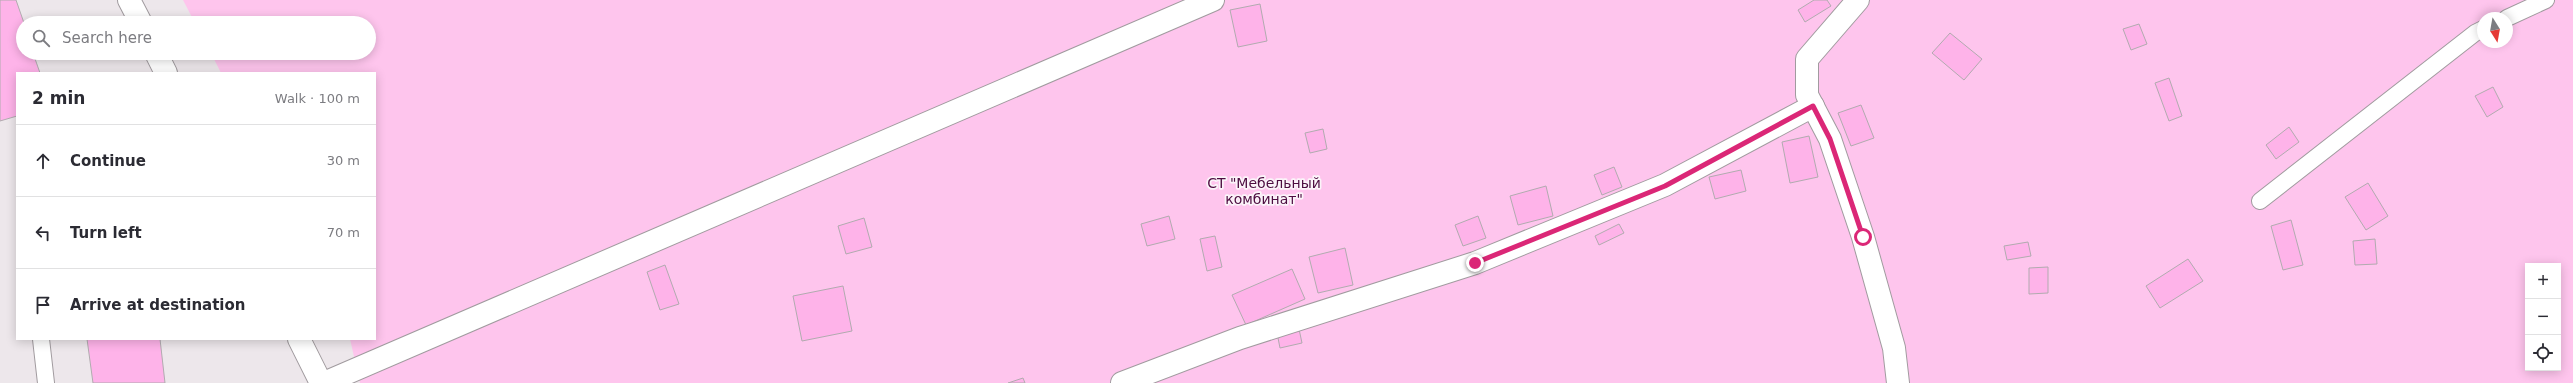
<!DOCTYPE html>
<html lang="en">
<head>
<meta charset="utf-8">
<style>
	body { margin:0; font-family:"DejaVu Sans",sans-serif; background:#f7f7f7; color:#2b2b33 }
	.controls { position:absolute; right:12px; bottom:12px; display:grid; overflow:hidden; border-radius:0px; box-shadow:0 2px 10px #0003 }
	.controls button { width:36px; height:36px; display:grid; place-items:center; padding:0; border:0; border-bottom:1px solid #e1e1e2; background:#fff; color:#2b2b33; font:20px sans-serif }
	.compass { position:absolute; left:2477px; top:12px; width:36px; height:36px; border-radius:50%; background:#fff; box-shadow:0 2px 10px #0003; rotate:169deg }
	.stop { position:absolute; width:12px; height:12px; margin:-9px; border:3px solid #db2777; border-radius:50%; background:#fff }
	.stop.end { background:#db2777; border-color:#fff; box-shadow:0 1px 4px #0008 }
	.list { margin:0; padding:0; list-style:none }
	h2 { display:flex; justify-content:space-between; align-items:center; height:52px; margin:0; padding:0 16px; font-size:17px }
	h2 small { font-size:13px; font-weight:400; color:#7c7c81 }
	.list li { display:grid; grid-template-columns:26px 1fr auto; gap:12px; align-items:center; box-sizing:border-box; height:72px; padding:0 16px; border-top:1px solid #e1e1e2 }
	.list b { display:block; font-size:15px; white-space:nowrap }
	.list em { font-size:13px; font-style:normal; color:#7c7c81 }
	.icon { flex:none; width:22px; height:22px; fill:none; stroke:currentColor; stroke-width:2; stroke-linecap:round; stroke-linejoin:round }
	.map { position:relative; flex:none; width:2573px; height:383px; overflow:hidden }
	.search { position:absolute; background:#fff; box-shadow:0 2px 10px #0003; left:16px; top:16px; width:360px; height:44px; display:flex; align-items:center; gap:10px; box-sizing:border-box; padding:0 14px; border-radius:22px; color:#7c7c81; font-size:15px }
	.panel { position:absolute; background:#fff; box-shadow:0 2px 10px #0003; left:16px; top:72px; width:360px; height:268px; border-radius:0px }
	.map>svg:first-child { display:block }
	.green { fill:#fec5ed; fill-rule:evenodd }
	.building { fill:#feb3e9; stroke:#b1abaf }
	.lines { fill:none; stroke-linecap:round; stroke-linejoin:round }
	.service-casing { stroke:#a19b9f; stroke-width:18 }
	.minor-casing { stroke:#a19b9f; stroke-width:24 }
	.service { stroke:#fff; stroke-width:16 }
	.minor { stroke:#fff; stroke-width:22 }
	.route { stroke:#db2777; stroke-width:5 }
	.labels { text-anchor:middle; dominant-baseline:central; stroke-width:3.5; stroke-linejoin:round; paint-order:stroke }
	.park-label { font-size:14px; fill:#4d0c40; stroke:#fbf4f9 }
</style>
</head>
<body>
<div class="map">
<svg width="2573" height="383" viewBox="0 0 2573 383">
	<rect width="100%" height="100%" fill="#ede7eb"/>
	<path class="green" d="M 183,0 L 2573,0 L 2573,383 L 360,383 L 350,339 L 375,339 L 375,73 L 221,73 L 211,53 L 369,53 L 369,23 L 195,23 ZM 2483,18 L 2507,18 L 2507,42 L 2483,42 ZM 2528,266 L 2558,266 L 2558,368 L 2528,368 Z"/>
	<g class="building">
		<polygon points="0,0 16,0 24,23 23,53 33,53 40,73 17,73 17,116 0,121"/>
		<polygon points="1814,0 1827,0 1831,6 1805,22 1798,10"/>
		<polygon points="1260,4 1267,41 1238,47 1230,10"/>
		<polygon points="2139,24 2147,44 2131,50 2123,29"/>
		<polygon points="1950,33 1982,59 1964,80 1932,53"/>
		<polygon points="2169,78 2182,116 2169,121 2155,83"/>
		<polygon points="2493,87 2503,107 2487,117 2475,96"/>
		<polygon points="1861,105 1874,138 1851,146 1838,113"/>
		<polygon points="2289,127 2299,142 2276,159 2266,145"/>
		<polygon points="1323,129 1327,149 1310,153 1305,133"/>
		<polygon points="1809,136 1818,177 1790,183 1782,142"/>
		<polygon points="1614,167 1622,187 1602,195 1594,175"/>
		<polygon points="1741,170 1746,191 1715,199 1709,177"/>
		<polygon points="2368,183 2388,216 2366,230 2345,197"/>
		<polygon points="1546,186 1553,216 1518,225 1510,196"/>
		<polygon points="1169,216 1175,239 1147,246 1141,224"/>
		<polygon points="1478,216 1486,238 1463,246 1455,225"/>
		<polygon points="864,218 872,247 846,254 838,226"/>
		<polygon points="2291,220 2303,265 2283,270 2271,226"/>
		<polygon points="1619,224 1624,233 1599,245 1595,236"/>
		<polygon points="1215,236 1222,267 1207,271 1200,239"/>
		<polygon points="2375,239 2377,264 2355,265 2353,241"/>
		<polygon points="2028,242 2031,256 2007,260 2004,246"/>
		<polygon points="1345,248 1353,285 1318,293 1309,257"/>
		<polygon points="2188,259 2203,281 2160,308 2146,286"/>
		<polygon points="665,265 679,304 660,310 647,272"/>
		<polygon points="2048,267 2048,293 2029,294 2029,268"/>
		<polygon points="1292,269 1305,299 1246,325 1232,295"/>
		<polygon points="843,286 852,331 802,341 793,296"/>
		<polygon points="1299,329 1302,343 1280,348 1277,333"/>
		<polygon points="87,339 160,339 165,383 93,383"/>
		<polygon points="1023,378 1025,383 1008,383"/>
	</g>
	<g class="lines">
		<defs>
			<g id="service">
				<polyline points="2507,18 2546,0"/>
				<polyline points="2260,201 2475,33 2483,29"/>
				<polyline points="41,339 46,383"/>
			</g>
			<g id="minor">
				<polyline points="129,0 141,23"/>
				<polyline points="1858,0 1807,59 1807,95 1830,139 1863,237 1894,348 1898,383"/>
				<polyline points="156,53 166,73"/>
				<polyline points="299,339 321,383"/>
				<polyline points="324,383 1213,0"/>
				<polyline points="1122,383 1240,338 1475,263 1665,185 1813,106"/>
			</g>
		</defs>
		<use href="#service" class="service-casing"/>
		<use href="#minor" class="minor-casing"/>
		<use href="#service" class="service"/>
		<use href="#minor" class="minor"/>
	</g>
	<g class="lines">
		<polyline class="route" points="1475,263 1665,186 1813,106 1830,139 1863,237"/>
	</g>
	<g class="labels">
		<g class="park-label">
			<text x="1264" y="183">СТ "Мебельный<tspan x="1264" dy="16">комбинат"</tspan></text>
		</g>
	</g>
</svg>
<div class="controls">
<button>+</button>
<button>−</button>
<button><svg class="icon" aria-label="locate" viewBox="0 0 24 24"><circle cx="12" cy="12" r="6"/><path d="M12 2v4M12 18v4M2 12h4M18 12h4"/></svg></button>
</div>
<svg class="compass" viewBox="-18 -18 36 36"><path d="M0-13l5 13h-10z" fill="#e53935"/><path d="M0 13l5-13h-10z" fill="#7c7c81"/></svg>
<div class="stop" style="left:1863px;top:237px"></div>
<div class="stop end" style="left:1475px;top:263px"></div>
<div class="search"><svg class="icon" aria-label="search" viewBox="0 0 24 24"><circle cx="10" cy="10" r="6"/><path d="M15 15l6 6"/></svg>Search here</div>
<section class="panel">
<h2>2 min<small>Walk · 100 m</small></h2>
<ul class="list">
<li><svg class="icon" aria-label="ahead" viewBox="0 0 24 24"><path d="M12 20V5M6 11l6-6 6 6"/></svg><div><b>Continue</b></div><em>30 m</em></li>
<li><svg class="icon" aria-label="left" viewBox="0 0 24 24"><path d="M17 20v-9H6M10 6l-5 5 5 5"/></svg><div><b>Turn left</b></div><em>70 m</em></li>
<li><svg class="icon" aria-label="arrive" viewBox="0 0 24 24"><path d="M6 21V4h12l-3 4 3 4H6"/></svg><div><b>Arrive at destination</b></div></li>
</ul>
</section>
</div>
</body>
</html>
